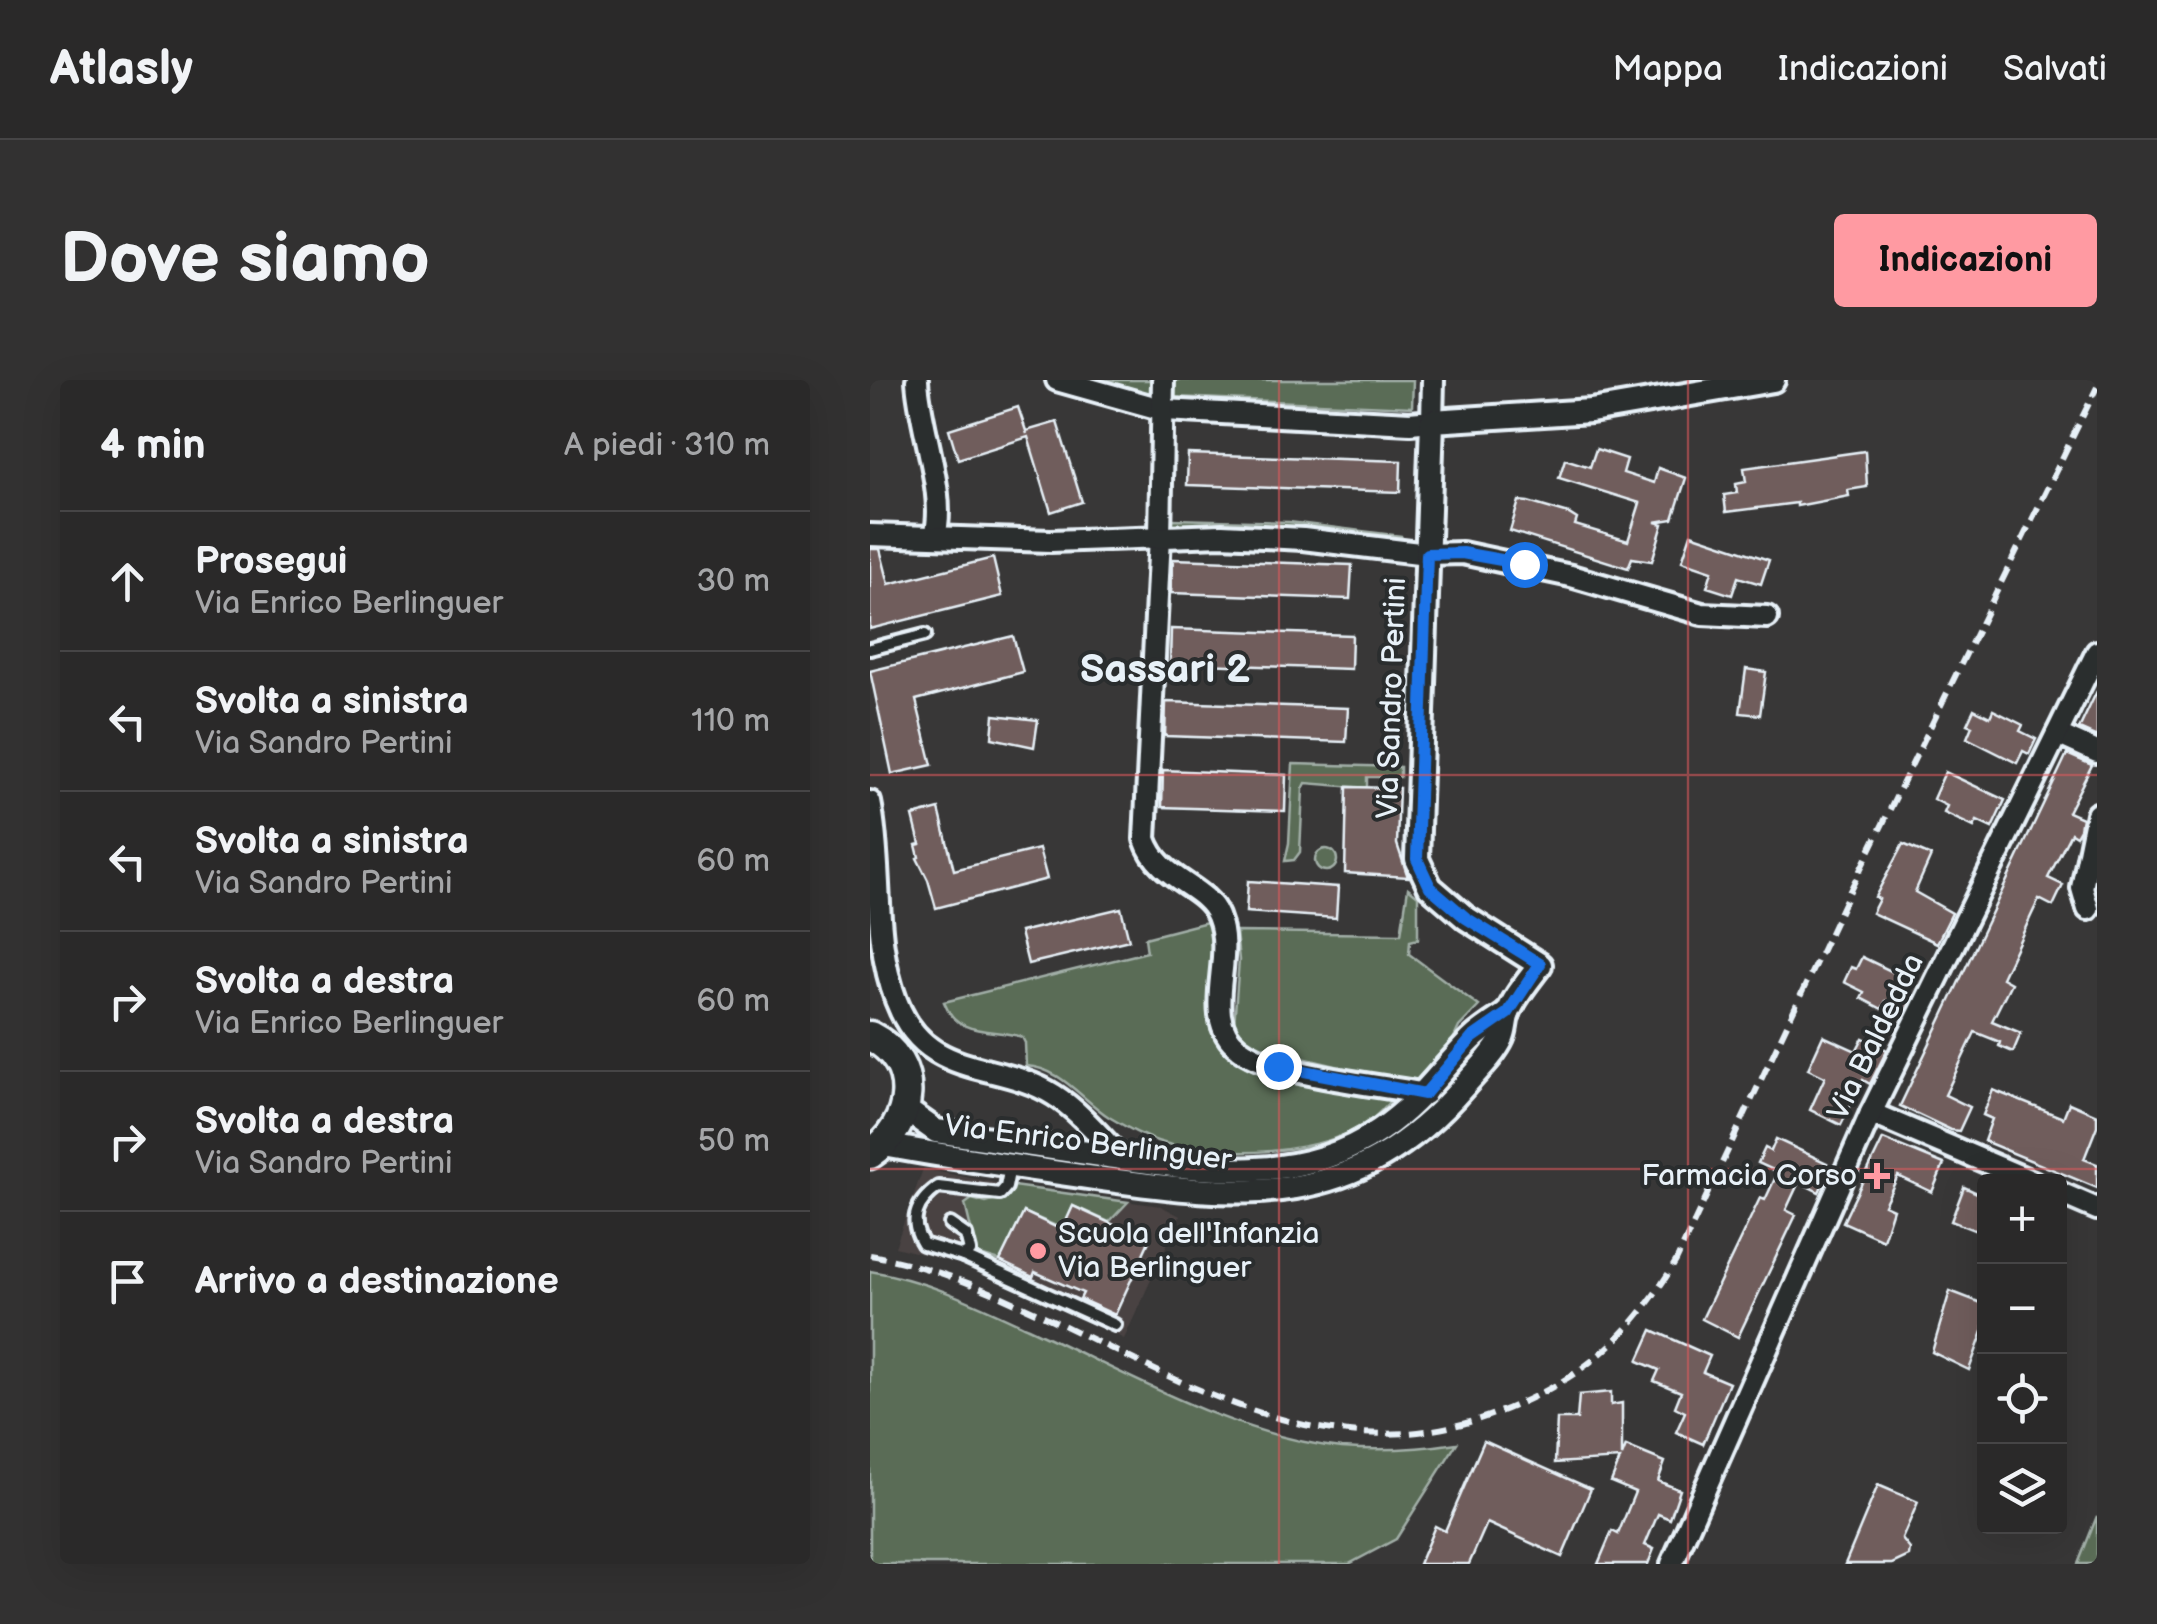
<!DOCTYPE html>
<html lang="it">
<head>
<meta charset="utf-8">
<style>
	body { margin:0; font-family:"Balsamiq Sans",sans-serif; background:#323131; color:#f1f3f6 }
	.controls { position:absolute; right:30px; bottom:30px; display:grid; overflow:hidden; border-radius:10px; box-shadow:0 10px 40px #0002 }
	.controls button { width:90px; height:90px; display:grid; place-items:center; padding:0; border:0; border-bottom:2px solid #464546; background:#2a2929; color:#f1f3f6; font:50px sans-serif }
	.stop { position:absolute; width:30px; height:30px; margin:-22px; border:8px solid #1a73e8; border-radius:50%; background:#fff }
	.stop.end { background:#1a73e8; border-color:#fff; box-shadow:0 2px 10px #0008 }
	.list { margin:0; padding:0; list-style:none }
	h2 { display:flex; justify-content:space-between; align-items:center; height:130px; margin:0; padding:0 40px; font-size:42px }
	h2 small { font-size:32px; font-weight:400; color:#a5a6a8 }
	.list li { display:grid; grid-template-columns:65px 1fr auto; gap:30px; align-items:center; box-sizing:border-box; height:140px; padding:0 40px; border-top:2px solid #464546 }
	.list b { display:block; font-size:38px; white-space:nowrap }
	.list p { margin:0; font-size:32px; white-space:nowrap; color:#a5a6a8 }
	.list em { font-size:32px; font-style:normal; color:#a5a6a8 }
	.icon { flex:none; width:55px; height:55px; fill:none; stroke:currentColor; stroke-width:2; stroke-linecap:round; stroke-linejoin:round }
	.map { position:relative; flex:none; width:1227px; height:1184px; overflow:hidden; border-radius:10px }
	header { display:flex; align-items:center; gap:60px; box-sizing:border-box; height:140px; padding:0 50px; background:#2a2929; border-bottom:2px solid #464546 }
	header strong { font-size:48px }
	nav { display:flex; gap:55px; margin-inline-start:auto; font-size:35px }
	.intro { display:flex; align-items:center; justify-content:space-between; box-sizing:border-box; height:240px; padding:0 60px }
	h1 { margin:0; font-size:70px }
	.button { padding:25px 45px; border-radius:10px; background:#ff9aa2; color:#111; font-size:35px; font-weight:700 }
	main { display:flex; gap:60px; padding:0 60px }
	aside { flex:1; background:#2a2929; border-radius:10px; box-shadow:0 10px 40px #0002 }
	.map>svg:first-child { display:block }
	.built { fill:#494242 }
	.green { fill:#5a6c56; stroke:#a1aea7; stroke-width:2.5 }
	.building { fill:#705d5b; stroke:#e8f1f8; stroke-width:2.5 }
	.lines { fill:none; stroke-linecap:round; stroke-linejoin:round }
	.service-casing { stroke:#e8f1f8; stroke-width:18 }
	.minor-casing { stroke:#e8f1f8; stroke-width:28 }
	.tertiary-casing { stroke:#e8f1f8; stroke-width:30 }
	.secondary-casing { stroke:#e8f1f8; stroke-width:35 }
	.service { stroke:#2a2d2e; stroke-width:10 }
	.minor { stroke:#2a2d2e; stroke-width:20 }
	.tertiary { stroke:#2a2d2e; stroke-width:22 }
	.secondary { stroke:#2a2d2e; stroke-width:28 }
	.rail { stroke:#e8f1f8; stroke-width:6; stroke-dasharray:15 8; stroke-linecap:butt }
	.route { stroke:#1a73e8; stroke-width:12 }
	.grid { fill:none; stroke:#da5a5c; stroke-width:2.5; stroke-opacity:0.55 }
	.poi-dot { fill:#ff9aa2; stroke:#2a2d2e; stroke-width:4 }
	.labels { text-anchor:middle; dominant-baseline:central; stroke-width:8; stroke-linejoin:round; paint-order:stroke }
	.street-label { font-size:30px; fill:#e8f1f8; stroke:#2a2d2e }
	.poi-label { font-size:30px; fill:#e8f1f8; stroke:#2a2d2e; text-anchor:end }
	.district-label { font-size:40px; font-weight:bold; fill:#e8f1f8; stroke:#2a2d2e }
</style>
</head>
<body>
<header>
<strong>Atlasly</strong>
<nav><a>Mappa</a><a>Indicazioni</a><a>Salvati</a></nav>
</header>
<div class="intro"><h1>Dove siamo</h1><a class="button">Indicazioni</a></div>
<main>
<aside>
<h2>4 min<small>A piedi · 310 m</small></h2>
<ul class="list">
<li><svg class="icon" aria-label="ahead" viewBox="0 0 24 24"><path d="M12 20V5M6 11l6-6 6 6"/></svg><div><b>Prosegui</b><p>Via Enrico Berlinguer</p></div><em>30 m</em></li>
<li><svg class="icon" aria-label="left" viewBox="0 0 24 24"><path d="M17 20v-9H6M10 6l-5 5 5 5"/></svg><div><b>Svolta a sinistra</b><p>Via Sandro Pertini</p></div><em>110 m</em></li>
<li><svg class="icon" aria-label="left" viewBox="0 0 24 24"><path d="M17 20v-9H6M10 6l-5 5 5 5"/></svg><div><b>Svolta a sinistra</b><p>Via Sandro Pertini</p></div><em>60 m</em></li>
<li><svg class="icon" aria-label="right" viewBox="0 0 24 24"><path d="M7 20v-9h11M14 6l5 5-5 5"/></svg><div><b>Svolta a destra</b><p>Via Enrico Berlinguer</p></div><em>60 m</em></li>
<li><svg class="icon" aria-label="right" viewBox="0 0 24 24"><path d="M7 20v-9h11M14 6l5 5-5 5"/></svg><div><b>Svolta a destra</b><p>Via Sandro Pertini</p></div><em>50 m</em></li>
<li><svg class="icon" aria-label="arrive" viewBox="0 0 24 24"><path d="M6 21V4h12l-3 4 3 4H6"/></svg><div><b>Arrivo a destinazione</b></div></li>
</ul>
</aside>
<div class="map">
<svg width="1227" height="1184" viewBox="0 0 1227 1184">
	<rect width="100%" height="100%" fill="#383737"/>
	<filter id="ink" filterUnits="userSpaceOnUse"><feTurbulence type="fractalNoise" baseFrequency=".01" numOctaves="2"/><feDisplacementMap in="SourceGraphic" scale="20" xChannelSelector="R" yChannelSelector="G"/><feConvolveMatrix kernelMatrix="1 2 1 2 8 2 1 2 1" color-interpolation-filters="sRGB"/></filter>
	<g filter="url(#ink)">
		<polygon class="built" points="53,789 143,806 291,826 310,836 254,959 112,889 25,867"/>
		<g class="green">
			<polygon points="222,0 285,0 285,19"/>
			<polygon points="305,0 543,0 542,27 304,17"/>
			<polygon points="301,139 419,142 531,156 534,163 300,149"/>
			<polygon points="423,384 530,387 530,397 497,397 497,408 436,403 433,409 430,472 424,480 415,481 419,463"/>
			<circle cx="456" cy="480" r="11"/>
			<polygon points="538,508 548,516 548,559 540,561 539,574 609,626 589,647 574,679 541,704 383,666 364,645 369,580 366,552 531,554"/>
			<path d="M 337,542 C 350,567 338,591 340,618 C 342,633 344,650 351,663 C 375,708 478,712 524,717 C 517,724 510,733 502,739 C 453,776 352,779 294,763 C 275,758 256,747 239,737 C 211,719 191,688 156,686 L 155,663 L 152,657 C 124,648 87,658 74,622 L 277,572 L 275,558 Z"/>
			<polygon points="143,806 258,822 239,842 203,826 193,849 154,832 130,881 107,874 95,824 102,819 116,823 138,817"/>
			<path d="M 0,891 C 57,900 106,924 158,948 C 254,992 365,1057 472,1068 C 511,1071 549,1069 587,1063 L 526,1159 L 479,1184 L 0,1184 Z"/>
			<polygon points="1227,1136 1227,1184 1208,1184"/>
		</g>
		<g class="building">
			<polygon points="148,27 157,54 156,51 187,42 212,122 181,132 158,57 88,79 79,49"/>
			<polygon points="726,69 757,79 753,93 784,103 788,88 816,98 803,139 785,142 793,144 782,181 762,178 758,188 640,151 649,121 658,122 699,134 707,139 705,145 758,161 770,123 689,98 695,79 720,87"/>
			<polygon points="995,71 997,107 978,110 979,116 927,126 927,123 856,132 854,115 867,113 866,104 876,102 874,88"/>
			<polygon points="318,74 531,81 530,112 317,105"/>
			<polygon points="821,154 899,180 891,204 868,197 862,215 837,207 842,191 812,181"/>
			<polygon points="0,169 10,169 19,204 123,178 132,216 0,249"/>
			<polygon points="303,179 482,185 480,219 301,213"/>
			<polygon points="301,249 482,255 481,289 300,283"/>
			<polygon points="143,256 153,292 46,320 62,385 22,394 0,291"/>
			<polygon points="876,289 896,292 890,335 870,333"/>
			<polygon points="1227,311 1227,357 1209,349"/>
			<polygon points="296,322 478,328 476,362 295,356"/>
			<polygon points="1104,329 1120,337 1123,330 1153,345 1150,351 1166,359 1159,374 1153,371 1147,383 1097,358 1102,346 1097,344"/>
			<polygon points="124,335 168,340 164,367 122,358"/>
			<polygon points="1197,374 1222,385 1198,432 1212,438 1210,449 1206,456 1201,453 1178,498 1193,505 1183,526 1169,519 1132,598 1141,603 1122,641 1151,653 1143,672 1129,666 1130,662 1105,652 1075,715 1100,727 1089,751 1081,750 1030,726"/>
			<polygon points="293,390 416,395 415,431 292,427"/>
			<polygon points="1075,392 1135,420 1122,448 1107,441 1104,447 1074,433 1077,426 1063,419"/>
			<polygon points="477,407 529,408 527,464 538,497 475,493"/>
			<polygon points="69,429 84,490 169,469 177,499 66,528 58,500 47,478 49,477 46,465 50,464 43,436"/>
			<polygon points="1033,464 1061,476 1045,512 1082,533 1067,563 1002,533 1009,519 1005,517"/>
			<polygon points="378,501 468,507 466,538 376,532"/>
			<polygon points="251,528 259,560 158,584 150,552"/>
			<polygon points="992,577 1042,601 1037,613 1043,616 1036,631 1016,621 1012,629 991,618 994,612 974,602 981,587 986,589"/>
			<polygon points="953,656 986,671 993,658 1017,670 1000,704 993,700 971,745 940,730 955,697 938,689"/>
			<polygon points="1123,710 1193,738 1199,723 1227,735 1227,746 1214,779 1227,784 1227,808 1114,761 1122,739 1113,735"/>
			<polygon points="906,759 957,783 951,795 956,797 949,812 929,802 916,830 926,835 868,957 832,939 890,818 895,820 908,792 888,783 895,768 901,771"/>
			<polygon points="1013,759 1074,784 1062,812 1028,796 1014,825 1023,829 1013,860 973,842"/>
			<polygon points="1094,807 1114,816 1114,854 1081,841"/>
			<polygon points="203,826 279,861 245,935 210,919 213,913 165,892 163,897 130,881 154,832 192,850"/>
			<polygon points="1080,911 1114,924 1114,949 1099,990 1062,972"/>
			<polygon points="782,950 840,976 833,992 859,1003 833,1064 806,1052 815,1032 805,1027 811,1012 784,1001 789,990 768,981"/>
			<polygon points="741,1012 741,1025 752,1023 752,1076 756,1066 795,1082 788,1101 810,1110 800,1139 788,1134 775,1165 784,1169 778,1184 728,1184 742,1151 748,1154 765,1112 741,1102 750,1079 685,1083 687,1039 707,1039 709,1015"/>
			<polygon points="614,1061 721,1109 692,1177 617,1143 599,1184 549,1184 565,1146 575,1151"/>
			<polygon points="1008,1105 1048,1122 1032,1159 1040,1169 1039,1176 1022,1184 975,1184"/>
		</g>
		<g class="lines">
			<defs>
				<g id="service">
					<polyline points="0,269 55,255"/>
					<path d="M 80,844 L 96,855 L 100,871 L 93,876 L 53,864 C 38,840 47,822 68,807 L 130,814 L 136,807 L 139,792 L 136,787"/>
					<polyline points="93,876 245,945"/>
				</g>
				<g id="minor">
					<path d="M 47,0 C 49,45 77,115 65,155"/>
					<polyline points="187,0 294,30 540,43 562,41 563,0"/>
					<path d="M 293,0 L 290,156 L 275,459 C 289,501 335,504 348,536 C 361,569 346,602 350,635 C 352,648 358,660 369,668 C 405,696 507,704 555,714"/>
					<polyline points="0,155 181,161 352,155 433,159 557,174 592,173 701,196 832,234 897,237"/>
					<polyline points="1187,354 1227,372"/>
					<path d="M 0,422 C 13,487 2,557 26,620 C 56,701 127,679 184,715 C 208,730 231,757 251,778"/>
					<polyline points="1218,529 1212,508 1227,434"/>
					<polyline points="1001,733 1163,802"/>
					<polyline points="1190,813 1227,829"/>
					<polyline points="802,1184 1001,733 1227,272"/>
				</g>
				<g id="tertiary">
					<path d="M 35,729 L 66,751 C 121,759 176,767 231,775 C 325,789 427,808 510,750 C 551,722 568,693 601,660 C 612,649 626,641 638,633"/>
					<path d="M 14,765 C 84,778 154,788 225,798 C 375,819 485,832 594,706 C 606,692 625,674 632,658 C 635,652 635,643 637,636 C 643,618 659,600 670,585 L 596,538 L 560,507 L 547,479 L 562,41 L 721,31 L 903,0"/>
				</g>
				<path id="secondary" d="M 0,656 C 53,683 44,745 0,774"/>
			</defs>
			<use href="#service" class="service-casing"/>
			<use href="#minor" class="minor-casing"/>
			<use href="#tertiary" class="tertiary-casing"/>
			<use href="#secondary" class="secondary-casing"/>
			<use href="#service" class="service"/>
			<use href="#minor" class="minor"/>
			<use href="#tertiary" class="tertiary"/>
			<use href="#secondary" class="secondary"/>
			<path class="rail" d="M 0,875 C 221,914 408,1131 646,1025 C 721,992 764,951 806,881 L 974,523 L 1227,7"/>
		</g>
	</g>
	<g class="lines" filter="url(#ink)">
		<polyline class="route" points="408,686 555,714 602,658 638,633 670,584 596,538 560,507 547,479 557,174 592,173 654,184"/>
	</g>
	<path class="grid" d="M 409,0 L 409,1184M 818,0 L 818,1184M 0,395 L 1227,395M 0,789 L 1227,789"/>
	<g class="poi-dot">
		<path d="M1002 781h10v10h10v10h-10v10h-10v-10h-10v-10h10z"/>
		<circle cx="168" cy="871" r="10"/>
	</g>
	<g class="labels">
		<g class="street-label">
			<text transform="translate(522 318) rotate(-88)">Via Sandro Pertini</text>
			<text transform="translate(1006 657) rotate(-64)">Via Baldedda</text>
			<text transform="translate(218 763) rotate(7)">Via Enrico Berlinguer</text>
		</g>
		<g class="poi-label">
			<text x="987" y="796">Farmacia Corso</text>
			<text x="188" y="854" text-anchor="start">Scuola dell'Infanzia<tspan x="188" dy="34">Via Berlinguer</tspan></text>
		</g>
		<g class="district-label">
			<text x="295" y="290">Sassari 2</text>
		</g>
	</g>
</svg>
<div class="controls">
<button>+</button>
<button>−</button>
<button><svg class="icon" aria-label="locate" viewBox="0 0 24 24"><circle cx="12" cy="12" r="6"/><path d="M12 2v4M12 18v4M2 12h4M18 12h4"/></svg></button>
<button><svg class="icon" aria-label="layers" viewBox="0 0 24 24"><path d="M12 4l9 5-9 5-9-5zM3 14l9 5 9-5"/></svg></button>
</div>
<div class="stop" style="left:654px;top:184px"></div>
<div class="stop end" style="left:408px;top:686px"></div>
</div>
</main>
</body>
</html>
